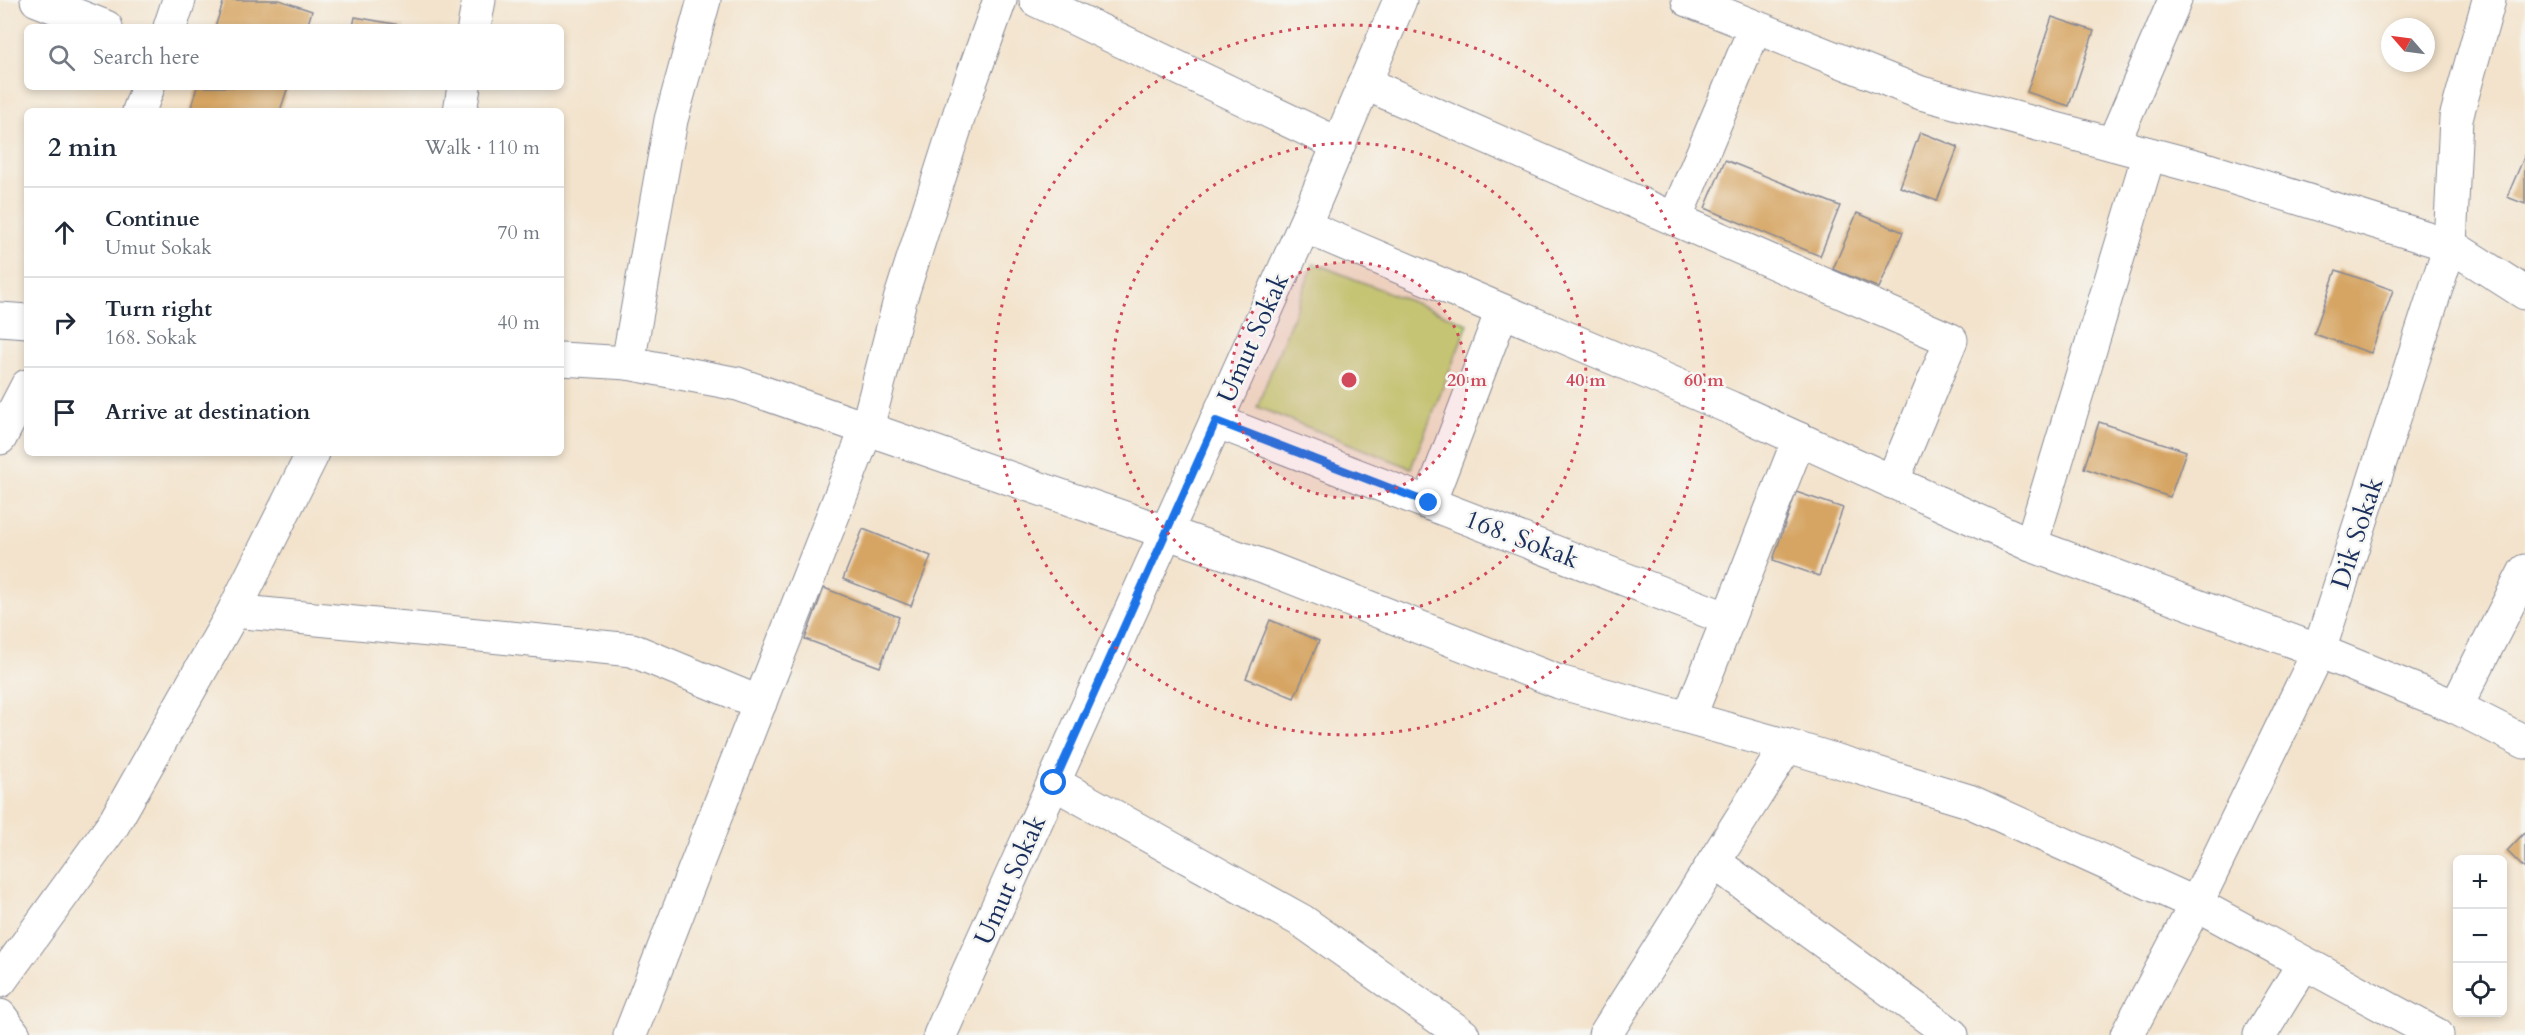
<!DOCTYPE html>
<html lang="en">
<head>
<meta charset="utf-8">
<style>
	body { margin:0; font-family:Cardo,serif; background:#f2f2f3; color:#1f2937 }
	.controls { position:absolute; right:18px; bottom:18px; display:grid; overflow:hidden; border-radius:9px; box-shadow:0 3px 9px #0003 }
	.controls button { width:54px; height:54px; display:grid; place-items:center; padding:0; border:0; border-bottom:2px solid #e0e1e3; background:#fff; color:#1f2937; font:30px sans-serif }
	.compass { position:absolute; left:2381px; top:18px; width:54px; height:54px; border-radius:50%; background:#fff; box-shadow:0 3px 9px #0003; rotate:298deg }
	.stop { position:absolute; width:18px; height:18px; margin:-14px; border:4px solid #1a73e8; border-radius:50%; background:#fff }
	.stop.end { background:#1a73e8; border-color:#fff; box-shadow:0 2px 6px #0008 }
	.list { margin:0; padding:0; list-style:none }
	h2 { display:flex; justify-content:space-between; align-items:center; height:78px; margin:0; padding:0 24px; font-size:26px }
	h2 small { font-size:20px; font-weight:400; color:#747a83 }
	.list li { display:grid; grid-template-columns:39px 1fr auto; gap:18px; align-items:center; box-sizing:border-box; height:90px; padding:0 24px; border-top:2px solid #e0e1e3 }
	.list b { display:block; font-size:22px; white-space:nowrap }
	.list p { margin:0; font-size:20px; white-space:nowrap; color:#747a83 }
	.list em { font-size:20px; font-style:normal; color:#747a83 }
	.icon { flex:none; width:33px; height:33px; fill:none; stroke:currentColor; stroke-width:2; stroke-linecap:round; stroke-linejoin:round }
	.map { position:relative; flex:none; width:2525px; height:1035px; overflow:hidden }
	.search { position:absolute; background:#fff; box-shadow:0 3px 9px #0003; left:24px; top:24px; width:540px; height:66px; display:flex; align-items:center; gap:15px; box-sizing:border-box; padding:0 21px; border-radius:9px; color:#747a83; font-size:22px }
	.panel { position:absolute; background:#fff; box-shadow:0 3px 9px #0003; left:24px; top:108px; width:540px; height:348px; border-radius:9px }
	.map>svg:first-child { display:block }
	.green { fill:#c4d578; stroke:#70826b; stroke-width:1.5 }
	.building { fill:#d6a564 }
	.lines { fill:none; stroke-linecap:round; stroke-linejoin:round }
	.minor-casing { stroke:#878995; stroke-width:35 }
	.minor { stroke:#fff; stroke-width:33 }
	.route { stroke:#1a73e8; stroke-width:8 }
	.ring { fill:none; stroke:#d1495b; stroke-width:3; stroke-dasharray:3 6 }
	.labels { text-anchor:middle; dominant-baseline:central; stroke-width:5; stroke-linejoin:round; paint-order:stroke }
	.street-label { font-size:26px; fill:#1b2f5e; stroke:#f6f6f2 }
	.centre { fill:#d1495b; stroke:#f6f6f2; stroke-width:3 }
	.ring-label { font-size:18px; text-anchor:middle; font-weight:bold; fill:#d1495b; stroke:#f6f6f2; stroke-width:5; stroke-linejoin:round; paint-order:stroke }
</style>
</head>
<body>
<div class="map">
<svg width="2525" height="1035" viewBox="0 0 2525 1035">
	<rect width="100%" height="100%" fill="#f6f6f2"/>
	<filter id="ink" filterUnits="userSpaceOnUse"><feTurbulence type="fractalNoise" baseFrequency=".0167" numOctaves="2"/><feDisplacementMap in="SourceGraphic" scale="12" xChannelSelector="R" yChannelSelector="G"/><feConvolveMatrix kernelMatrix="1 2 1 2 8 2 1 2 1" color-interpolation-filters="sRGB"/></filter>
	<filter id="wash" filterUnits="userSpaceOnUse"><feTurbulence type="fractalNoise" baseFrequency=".008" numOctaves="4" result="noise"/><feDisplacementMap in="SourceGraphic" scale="24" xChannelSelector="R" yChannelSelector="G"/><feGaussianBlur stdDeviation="1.35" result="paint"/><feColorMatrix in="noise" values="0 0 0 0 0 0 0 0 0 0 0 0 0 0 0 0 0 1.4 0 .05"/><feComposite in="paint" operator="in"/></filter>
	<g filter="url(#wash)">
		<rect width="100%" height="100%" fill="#f3e3cc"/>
		<polygon class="green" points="1314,263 1468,324 1411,468 1257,407"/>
		<g id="blocks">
			<g class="building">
				<polygon points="224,0 279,0 312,11 307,27 215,27"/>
				<polygon points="355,17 405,26 405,27 353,27"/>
				<polygon points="2052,17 2094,31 2069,106 2027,92"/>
				<polygon points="197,87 288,87 280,111 190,111"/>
				<polygon points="1920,132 1958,147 1937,201 1900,187"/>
				<polygon points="2525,155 2525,204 2507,197"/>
				<polygon points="1725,160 1840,206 1820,256 1705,208"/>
				<polygon points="1857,213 1903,232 1879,288 1833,269"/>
				<polygon points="2336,270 2393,290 2371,353 2314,334"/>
				<polygon points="2099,422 2186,451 2170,497 2084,468"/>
				<polygon points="1796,492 1843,508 1819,576 1773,560"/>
				<polygon points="863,529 931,556 911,606 843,579"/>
				<polygon points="824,588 899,617 880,667 805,639"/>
				<polygon points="1270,620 1319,641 1294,698 1246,678"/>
				<polygon points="2525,832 2525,869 2507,851"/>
			</g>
		</g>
	</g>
	<g filter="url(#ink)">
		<use href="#blocks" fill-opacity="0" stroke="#878995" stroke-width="1.5"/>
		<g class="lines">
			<defs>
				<g id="minor">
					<polyline points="37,0 106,27"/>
					<polyline points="1036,0 1338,144"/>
					<polyline points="1688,0 1921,93 2202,168 2450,245 2525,293"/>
					<polyline points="170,27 179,0"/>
					<polyline points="474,27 479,0"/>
					<polyline points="1364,83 1951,340 1892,482"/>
					<polyline points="139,111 148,87"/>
					<polyline points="460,111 464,87"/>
					<polyline points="2113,144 2175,0"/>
					<polyline points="1675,219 1755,28"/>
					<polyline points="1304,226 1731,408 2031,545 2319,651 2456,707 2525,742"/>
					<polyline points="0,319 27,321"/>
					<polyline points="561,359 628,363 738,384 1263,566 1559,682 1798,749 1969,801 2196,904 2437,1035"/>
					<polyline points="628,363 671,120 704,0"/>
					<polyline points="1216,421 1728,619"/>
					<polyline points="0,438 27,386"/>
					<polyline points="1429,503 1502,311"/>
					<polyline points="2031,545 2149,154"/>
					<polyline points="234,611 632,650 760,703"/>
					<polyline points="2456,707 2525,571"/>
					<polyline points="1689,718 1799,439"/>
					<polyline points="1054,783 1302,921 1463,1035"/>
					<polyline points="1714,862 1952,1035"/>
					<polyline points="0,981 113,825 234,611 313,453"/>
					<polyline points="0,1016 14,1035"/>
					<polyline points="630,1035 867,428 900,300 963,103 1000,0"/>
					<polyline points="940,1035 1304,226 1400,0"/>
					<polyline points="1605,1035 1787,746"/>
					<polyline points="2127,1035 2196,904 2319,651 2450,245 2456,118 2489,0"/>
					<polyline points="2260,1035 2304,963"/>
				</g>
			</defs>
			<use href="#minor" class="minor-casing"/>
			<use href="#minor" class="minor"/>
		</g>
	</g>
	<g class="lines" filter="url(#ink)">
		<polyline class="route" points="1054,783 1216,421 1429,503"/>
	</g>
	<circle cx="1349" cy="380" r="118" fill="#d1495b" fill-opacity=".12"/>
	<g class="ring">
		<circle cx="1349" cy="380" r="118"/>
		<circle cx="1349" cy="380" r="237"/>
		<circle cx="1349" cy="380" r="355"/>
	</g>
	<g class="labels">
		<g class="street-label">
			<text transform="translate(1253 338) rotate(-66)">Umut Sokak</text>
			<text transform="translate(2357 533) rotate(-72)">Dik Sokak</text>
			<text transform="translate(1522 539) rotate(21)">168. Sokak</text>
			<text transform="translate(1010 880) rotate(-66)">Umut Sokak</text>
		</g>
	</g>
	<circle cx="1349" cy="380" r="9" class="centre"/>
	<g class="ring-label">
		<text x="1467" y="386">20 m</text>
		<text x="1586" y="386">40 m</text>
		<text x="1704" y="386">60 m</text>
	</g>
</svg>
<div class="controls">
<button>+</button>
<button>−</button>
<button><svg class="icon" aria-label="locate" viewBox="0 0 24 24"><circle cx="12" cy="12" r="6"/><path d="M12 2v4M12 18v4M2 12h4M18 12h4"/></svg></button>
</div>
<svg class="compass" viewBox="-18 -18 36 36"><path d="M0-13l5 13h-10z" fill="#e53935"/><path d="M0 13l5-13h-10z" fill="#747a83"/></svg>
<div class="stop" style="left:1054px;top:783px"></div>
<div class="stop end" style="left:1429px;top:503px"></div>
<div class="search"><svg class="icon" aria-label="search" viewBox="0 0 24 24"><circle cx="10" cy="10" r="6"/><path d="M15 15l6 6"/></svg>Search here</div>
<section class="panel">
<h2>2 min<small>Walk · 110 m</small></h2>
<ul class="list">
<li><svg class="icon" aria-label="ahead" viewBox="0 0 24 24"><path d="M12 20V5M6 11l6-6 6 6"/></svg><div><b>Continue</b><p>Umut Sokak</p></div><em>70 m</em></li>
<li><svg class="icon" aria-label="right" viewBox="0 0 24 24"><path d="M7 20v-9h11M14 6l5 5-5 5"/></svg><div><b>Turn right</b><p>168. Sokak</p></div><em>40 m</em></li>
<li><svg class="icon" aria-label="arrive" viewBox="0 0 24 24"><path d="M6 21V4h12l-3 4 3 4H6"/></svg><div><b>Arrive at destination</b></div></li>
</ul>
</section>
</div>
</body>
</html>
